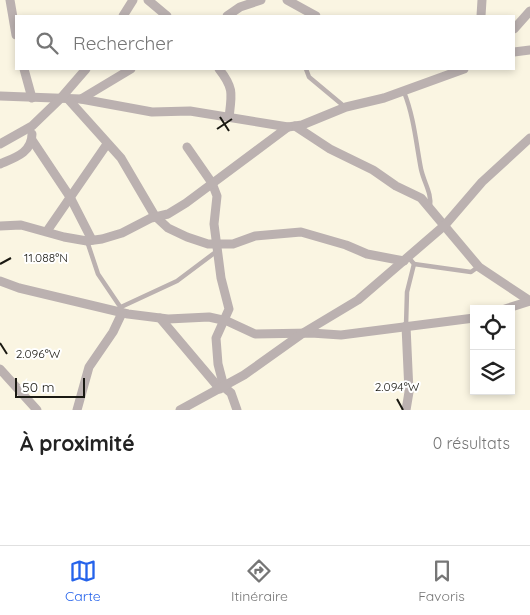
<!DOCTYPE html>
<html lang="fr">
<head>
<meta charset="utf-8">
<style>
	body { margin:0; font-family:Quicksand,sans-serif; background:#f2f2f2; color:#222 }
	.controls { position:absolute; right:15px; bottom:15px; display:grid; overflow:hidden; border-radius:0px; box-shadow:0 2px 8px #0003 }
	.controls button { width:45px; height:45px; display:grid; place-items:center; padding:0; border:0; border-bottom:1px solid #e0e0e0; background:#fff; color:#222; font:25px sans-serif }
	.scale { position:absolute; left:15px; bottom:12px; width:70px; box-sizing:border-box; padding-left:5px; border:2px solid #1a1912; border-top:0; font-size:14px; line-height:18px; white-space:nowrap; color:#1a1912; -webkit-text-stroke:4px #fff; paint-order:stroke }
	.list { margin:0; padding:0; list-style:none }
	h2 { display:flex; justify-content:space-between; align-items:center; height:65px; margin:0; padding:0 20px; font-size:21px }
	h2 small { font-size:16px; font-weight:400; color:#767676 }
	.icon { flex:none; width:28px; height:28px; fill:none; stroke:currentColor; stroke-width:2; stroke-linecap:round; stroke-linejoin:round }
	.map { position:relative; flex:none; width:530px; height:410px; overflow:hidden }
	.search { position:absolute; background:#fff; box-shadow:0 2px 8px #0003; left:15px; right:15px; top:15px; height:55px; display:flex; align-items:center; gap:12px; box-sizing:border-box; padding:0 18px; border-radius:0px; color:#767676; font-size:19px }
	.sheet { height:135px; background:#fff }
	nav { display:flex; justify-content:space-around; align-items:center; box-sizing:border-box; height:70px; border-top:1px solid #e0e0e0; background:#fff; font-size:14px; color:#767676 }
	nav a { display:grid; justify-items:center; gap:2px }
	nav .on { color:#2563eb }
	.map>svg:first-child { display:block }
	.lines { fill:none; stroke-linecap:round; stroke-linejoin:round }
	.service { stroke:#bbb1b0; stroke-width:4.5 }
	.minor { stroke:#bbb1b0; stroke-width:9 }
	.ticks { fill:none; stroke:#1a1912; stroke-width:2 }
	.ticks-label { font-size:12px; text-anchor:middle; fill:#1a1912; stroke:#fff; stroke-width:4; stroke-linejoin:round; paint-order:stroke }
</style>
</head>
<body>
<div class="map">
<svg width="530" height="410" viewBox="0 0 530 410">
	<rect width="100%" height="100%" fill="#faf5e2"/>
	<g class="lines">
		<g class="service">
			<polyline points="306,69 309,77 345,107"/>
			<path d="M 404,92 C 414,117 416,143 421,169 C 424,183 432,193 430,207"/>
			<polyline points="87,241 98,274 121,308"/>
			<polyline points="414,264 471,272 478,267"/>
			<polyline points="121,307 177,281 217,251"/>
			<polyline points="406,326 407,292 414,264 409,258"/>
		</g>
		<g class="minor">
			<polyline points="10,0 16,35"/>
			<polyline points="148,0 167,16"/>
			<polyline points="287,0 316,16"/>
			<polyline points="123,16 133,0"/>
			<polyline points="227,16 240,7 261,0"/>
			<polyline points="481,16 482,0"/>
			<polyline points="514,29 530,11"/>
			<polyline points="514,52 530,50"/>
			<polyline points="24,69 32,98"/>
			<path d="M 219,69 C 234,88 232,94 229,117"/>
			<polyline points="0,96 81,99 152,112 190,111 288,127 302,125 346,107 384,98 464,69"/>
			<polyline points="68,99 121,158 155,216 168,228 187,237 208,244 233,244 255,236 301,232 346,245 367,254 404,261"/>
			<polyline points="81,99 131,69"/>
			<polyline points="295,126 330,149 373,170 396,186 421,198 479,267 530,301"/>
			<polyline points="32,140 70,197 92,240"/>
			<polyline points="0,144 32,126 60,99 86,69"/>
			<polyline points="187,147 212,183 217,196 214,224 221,278 229,309 216,338 218,364 224,387 231,393 237,410"/>
			<path d="M 0,164 C 14,158 32,153 32,134"/>
			<polyline points="0,226 21,225 64,237 87,241 102,239 122,233 151,218 168,214 186,203 288,127"/>
			<polyline points="47,231 107,144"/>
			<polyline points="0,281 19,288 128,314 168,319 209,317 227,321 255,334 311,333 341,335 474,318"/>
			<polyline points="505,309 530,301"/>
			<polyline points="160,318 220,389"/>
			<polyline points="406,326 409,392 406,410"/>
			<polyline points="0,369 37,410"/>
			<polyline points="77,410 89,367 113,332 122,313"/>
			<polyline points="180,410 244,375 303,333 358,300 445,225 482,182 530,138"/>
		</g>
	</g>
	<path class="ticks" d="M 220,117 L 229,131M 217,129 L 232,119M 0,264 L 11,258M 0,343 L 7,354M 397,399 L 403,410"/>
	<g class="ticks-label">
		<text x="46" y="262">11.088°N</text>
		<text x="38" y="358">2.096°W</text>
		<text x="397" y="391">2.094°W</text>
	</g>
</svg>
<div class="controls">
<button><svg class="icon" aria-label="locate" viewBox="0 0 24 24"><circle cx="12" cy="12" r="6"/><path d="M12 2v4M12 18v4M2 12h4M18 12h4"/></svg></button>
<button><svg class="icon" aria-label="layers" viewBox="0 0 24 24"><path d="M12 4l9 5-9 5-9-5zM3 14l9 5 9-5"/></svg></button>
</div>
<div class="scale">50 m</div>
<div class="search"><svg class="icon" aria-label="search" viewBox="0 0 24 24"><circle cx="10" cy="10" r="6"/><path d="M15 15l6 6"/></svg>Rechercher</div>
</div>
<section class="sheet">
<h2>À proximité<small>0 résultats</small></h2>
<ul class="list">
</ul>
</section>
<nav>
<a class="on"><svg class="icon" aria-label="map" viewBox="0 0 24 24"><path d="M3 6l6-2 6 2 6-2v14l-6 2-6-2-6 2zM9 4v14M15 6v14"/></svg>Carte</a>
<a><svg class="icon" aria-label="directions" viewBox="0 0 24 24"><path d="M12 3l9 9-9 9-9-9zM9 14v-3h6M13 9l2 2-2 2"/></svg>Itinéraire</a>
<a><svg class="icon" aria-label="saved" viewBox="0 0 24 24"><path d="M7 4h10v16l-5-4-5 4z"/></svg>Favoris</a>
</nav>
</body>
</html>
